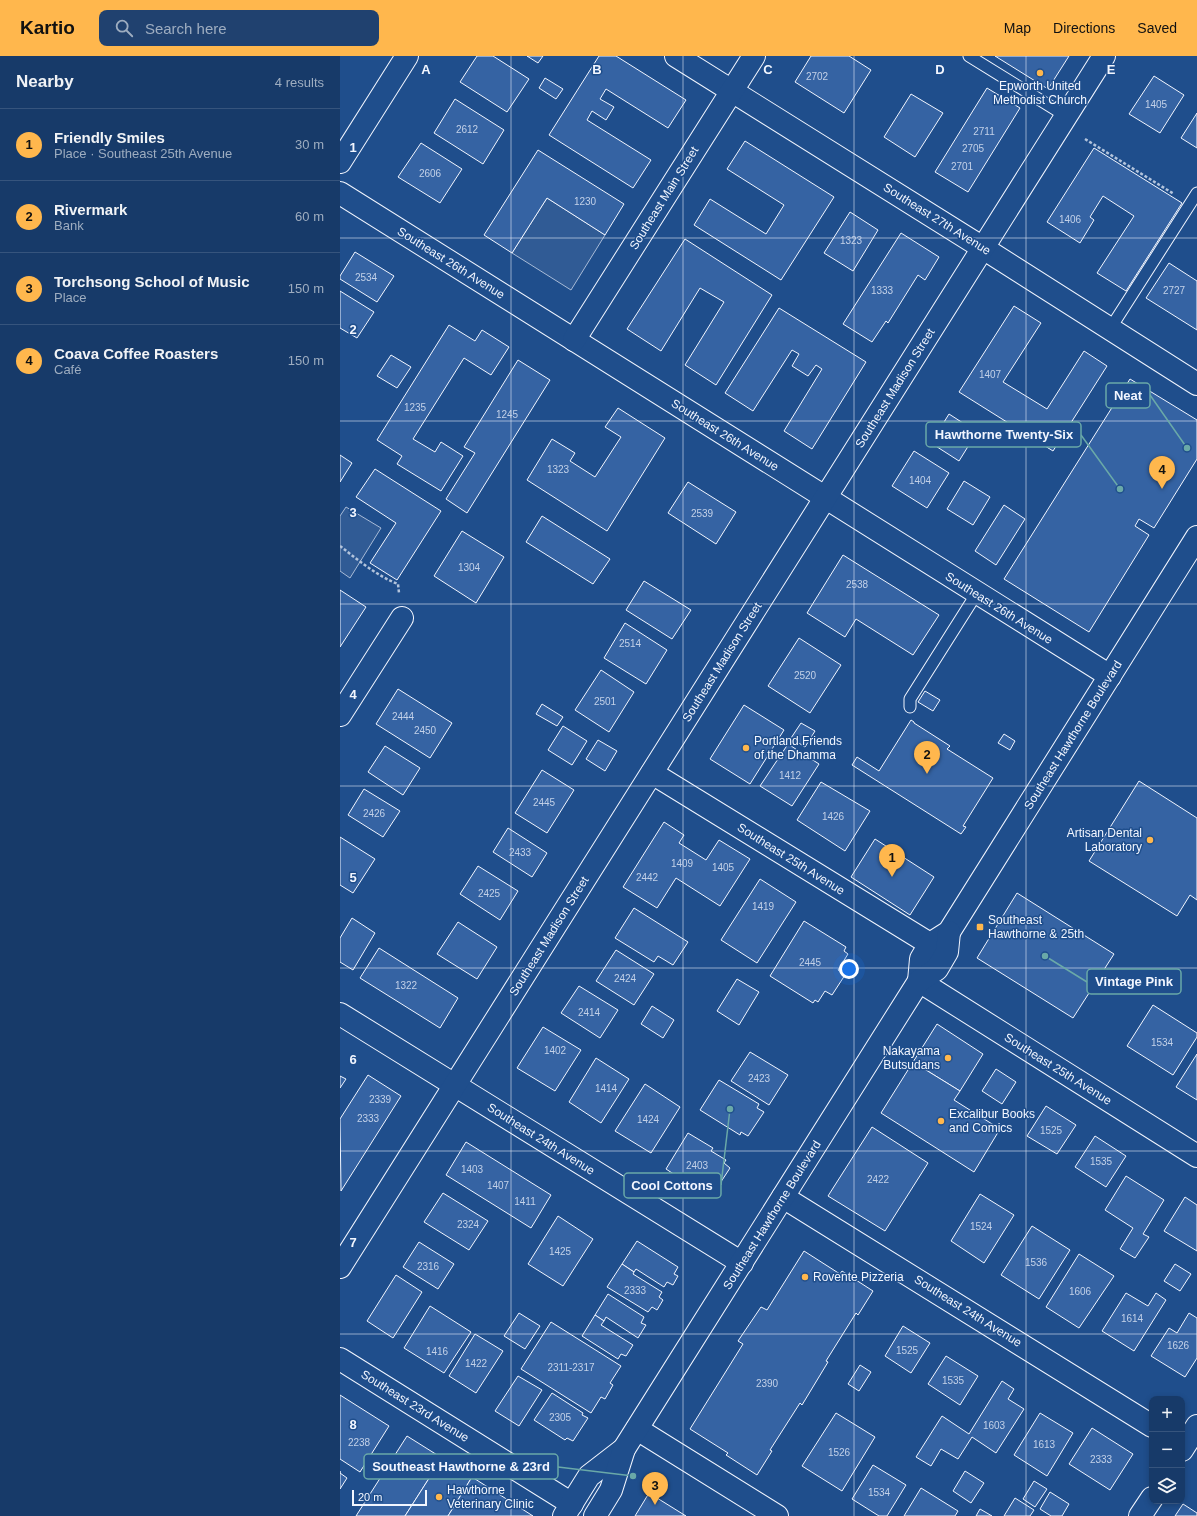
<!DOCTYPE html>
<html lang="en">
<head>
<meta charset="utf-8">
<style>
	body { margin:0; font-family:Helvetica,sans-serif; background:#20416f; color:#f1f3f6 }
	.controls { position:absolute; right:12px; bottom:12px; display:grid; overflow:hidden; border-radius:8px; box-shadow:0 2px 6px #0003 }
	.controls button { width:36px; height:36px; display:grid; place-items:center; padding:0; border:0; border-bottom:1px solid #36547d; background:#173a69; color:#f1f3f6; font:20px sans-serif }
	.scale { position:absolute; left:12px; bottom:10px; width:75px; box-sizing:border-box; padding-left:4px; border:2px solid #f2f6ff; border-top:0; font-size:11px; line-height:14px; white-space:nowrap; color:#f2f6ff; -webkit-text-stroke:3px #1f4e8c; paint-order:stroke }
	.you { position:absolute; left:509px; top:913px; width:14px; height:14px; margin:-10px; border:3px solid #fff; border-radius:50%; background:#1a73e8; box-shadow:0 0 0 6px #1a73e833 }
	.badge { display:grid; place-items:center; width:26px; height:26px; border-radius:50%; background:#ffb74d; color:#111; font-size:13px; font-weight:700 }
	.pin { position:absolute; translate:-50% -33px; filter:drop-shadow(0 1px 2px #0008) }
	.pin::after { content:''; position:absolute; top:21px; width:14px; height:12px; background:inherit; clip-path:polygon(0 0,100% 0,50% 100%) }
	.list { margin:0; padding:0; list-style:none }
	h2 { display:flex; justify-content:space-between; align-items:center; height:52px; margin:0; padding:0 16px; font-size:17px }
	h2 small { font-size:13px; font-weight:400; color:#9eadc0 }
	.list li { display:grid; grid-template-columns:26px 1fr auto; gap:12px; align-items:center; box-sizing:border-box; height:72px; padding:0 16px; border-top:1px solid #36547d }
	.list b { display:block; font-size:15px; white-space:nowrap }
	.list p { margin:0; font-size:13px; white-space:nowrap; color:#9eadc0 }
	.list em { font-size:13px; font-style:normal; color:#9eadc0 }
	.icon { flex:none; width:22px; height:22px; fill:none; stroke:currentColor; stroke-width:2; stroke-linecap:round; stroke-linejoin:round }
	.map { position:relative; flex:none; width:857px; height:1460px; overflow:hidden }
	header { display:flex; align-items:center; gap:24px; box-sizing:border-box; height:56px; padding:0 20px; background:#ffb74d; color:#111 }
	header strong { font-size:19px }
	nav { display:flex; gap:22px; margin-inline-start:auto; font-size:14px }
	.search { width:280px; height:36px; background:#20416f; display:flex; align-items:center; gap:10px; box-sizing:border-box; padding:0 14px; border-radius:8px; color:#9eadc0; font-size:15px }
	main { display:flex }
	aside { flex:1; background:#173a69 }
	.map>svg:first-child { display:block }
	.parking { fill:#305b95; stroke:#a8bbd7 }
	.building { fill:#3563a3; stroke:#f2f6ff }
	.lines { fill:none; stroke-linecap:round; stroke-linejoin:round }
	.lane-casing { stroke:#f2f6ff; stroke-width:13 }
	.street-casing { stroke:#f2f6ff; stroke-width:24 }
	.secondary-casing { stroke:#f2f6ff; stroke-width:24 }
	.path { stroke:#b3c4dc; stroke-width:2.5; stroke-dasharray:3 2; stroke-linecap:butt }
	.lane { stroke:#1f4e8c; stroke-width:11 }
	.street { stroke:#1f4e8c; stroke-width:22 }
	.secondary { stroke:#1f4e8c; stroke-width:22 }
	.grid { fill:none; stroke:#f2f6ff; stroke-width:1; stroke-opacity:0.55 }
	.poi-dot { fill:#ffb74d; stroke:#1f4e8c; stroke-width:1.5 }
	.labels { text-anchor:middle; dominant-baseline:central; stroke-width:3; stroke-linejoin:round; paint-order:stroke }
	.number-label { font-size:10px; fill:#c3d1e8 }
	.poi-label { font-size:12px; fill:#f2f6ff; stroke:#1f4e8c; text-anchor:start }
	.street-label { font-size:12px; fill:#f2f6ff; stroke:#1f4e8c }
	.grid-label { font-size:13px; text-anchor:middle; font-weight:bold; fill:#f2f6ff; stroke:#1f4e8c; stroke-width:3; stroke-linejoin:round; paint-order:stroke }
	.leader { fill:none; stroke:#6aa9a8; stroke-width:1.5 }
	.callout-dot { fill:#6aa9a8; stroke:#1f4e8c; stroke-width:1.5 }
	.callout { fill:#1f4e8c; stroke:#6aa9a8; stroke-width:1.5 }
	.callout-label { font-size:13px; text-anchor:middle; font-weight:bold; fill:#f2f6ff }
</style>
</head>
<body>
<header>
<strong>Kartio</strong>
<div class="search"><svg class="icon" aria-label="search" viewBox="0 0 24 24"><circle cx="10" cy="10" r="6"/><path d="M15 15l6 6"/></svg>Search here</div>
<nav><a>Map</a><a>Directions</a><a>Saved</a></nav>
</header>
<main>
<aside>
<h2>Nearby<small>4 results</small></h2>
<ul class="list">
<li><span class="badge">1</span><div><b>Friendly Smiles</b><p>Place · Southeast 25th Avenue</p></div><em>30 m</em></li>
<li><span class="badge">2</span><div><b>Rivermark</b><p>Bank</p></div><em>60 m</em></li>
<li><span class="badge">3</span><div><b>Torchsong School of Music</b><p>Place</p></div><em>150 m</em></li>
<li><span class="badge">4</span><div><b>Coava Coffee Roasters</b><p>Café</p></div><em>150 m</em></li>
</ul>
</aside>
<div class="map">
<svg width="857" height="1460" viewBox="0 0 857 1460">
	<rect width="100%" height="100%" fill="#1f4e8c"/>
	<g class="parking">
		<polygon points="207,142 265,179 231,234 172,197"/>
		<polygon points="6,451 41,472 10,522 0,515 0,460"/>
	</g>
	<g class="building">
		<polygon points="137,0 153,0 189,23 167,56 120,26"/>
		<polygon points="187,0 203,0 198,7"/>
		<polygon points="259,0 276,0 346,44 328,72 266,33 260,43 274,51 266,64 252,55 247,64 311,104 293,132 209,79"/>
		<polygon points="471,0 509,0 531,14 504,57 455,26"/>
		<polygon points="655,0 729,0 708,33"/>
		<polygon points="814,20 844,39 820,77 789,58"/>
		<polygon points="205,22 223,33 216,43 199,32"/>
		<polygon points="647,32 680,52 628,136 595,116"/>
		<polygon points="571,38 603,57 575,101 544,81"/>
		<polygon points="115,43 164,74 143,108 94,77"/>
		<polygon points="857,57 857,92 841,82"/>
		<polygon points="405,85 494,141 441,224 354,169 370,143 426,178 444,149 387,113"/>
		<polygon points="81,87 122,113 100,147 58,121"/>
		<polygon points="754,92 842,147 786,235 757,217 794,160 763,140 750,161 754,164 740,187 707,166"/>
		<polygon points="198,94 284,148 265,179 207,142 172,197 144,179"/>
		<polygon points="510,156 538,174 513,215 484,197"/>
		<polygon points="561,177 599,201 585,224 578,219 548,267 546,265 532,286 503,268"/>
		<polygon points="345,183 432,239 376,329 345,309 384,246 360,232 321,295 287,273"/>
		<polygon points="15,196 54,220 37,246 0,223 0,220"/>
		<polygon points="829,207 857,225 857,274 806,242"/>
		<polygon points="0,235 34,256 17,282 0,272"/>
		<polygon points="674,250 701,267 663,326 707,353 744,295 767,310 713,395 619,336"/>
		<polygon points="439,252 526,306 472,393 444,375 482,313 476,309 468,320 452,310 459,298 452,294 413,355 385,337"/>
		<polygon points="109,269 135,285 142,274 169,291 151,319 124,302 73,383 95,396 101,386 123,400 101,435 57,408 62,400 37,384"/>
		<polygon points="51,299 71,311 57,332 37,320"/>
		<polygon points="178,304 210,324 127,457 106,443 135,397 124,391"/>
		<polygon points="790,323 857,364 857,403 814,472 799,463 795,470 809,479 749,576 664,523"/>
		<polygon points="278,352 325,382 267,475 187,424 212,383 235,397 230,405 255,421 281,381 265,371"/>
		<polygon points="609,358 637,376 619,405 591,387"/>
		<polygon points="574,395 609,417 587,452 552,430"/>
		<polygon points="0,399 12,407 0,426"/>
		<polygon points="35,413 101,455 57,524 30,507 56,467 16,441"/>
		<polygon points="624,425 650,441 633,469 607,453"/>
		<polygon points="348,426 396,456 376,488 328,457"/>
		<polygon points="664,449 685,463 656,509 635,495"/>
		<polygon points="202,460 270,503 253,528 186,486"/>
		<polygon points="122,475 164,501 136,547 94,520"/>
		<polygon points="503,499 599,559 573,599 516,563 505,581 467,557"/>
		<polygon points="304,525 351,554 332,583 286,554"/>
		<polygon points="0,534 26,551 0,591"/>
		<polygon points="285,567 327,594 306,628 264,602"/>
		<polygon points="459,582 501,609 470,657 428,630"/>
		<polygon points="261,614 294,636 269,676 235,654"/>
		<polygon points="58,633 112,667 90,702 36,668"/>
		<polygon points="585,635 600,644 593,655 578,646"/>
		<polygon points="202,648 223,661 217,670 196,658"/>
		<polygon points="404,649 444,674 410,728 370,703"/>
		<polygon points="571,664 574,666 574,667 610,690 607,693 653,722 623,770 626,771 621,778 512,709 517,701 539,715"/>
		<polygon points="461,667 475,675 465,691 451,682"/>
		<polygon points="223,670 247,685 232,709 208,694"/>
		<polygon points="664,678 675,685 670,694 658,687"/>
		<polygon points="258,684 277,695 265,715 246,703"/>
		<polygon points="448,688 479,708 452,750 420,730"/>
		<polygon points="45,690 80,712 63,739 28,716"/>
		<polygon points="202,714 234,734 207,777 175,757"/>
		<polygon points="799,725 857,762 857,844 850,839 837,860 749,805"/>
		<polygon points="481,726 530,755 505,795 457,764"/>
		<polygon points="24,733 60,755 43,781 8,759"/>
		<polygon points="324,766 344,779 339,787 366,804 379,784 410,803 380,850 336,822 317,852 283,831"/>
		<polygon points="168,772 207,797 192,821 153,796"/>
		<polygon points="0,781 35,803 13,837 0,829"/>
		<polygon points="535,783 594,821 570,859 511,821"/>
		<polygon points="138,810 178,835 160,864 120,838"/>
		<polygon points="420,823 456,846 417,907 381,884"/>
		<polygon points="677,837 774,898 733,962 637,902"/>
		<polygon points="294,852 348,886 333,909 318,900 314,906 275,882"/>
		<polygon points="12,862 35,877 13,914 0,906 0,882"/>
		<polygon points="464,865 506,891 504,895 508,898 498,914 505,919 492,939 485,935 478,946 475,944 473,947 430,920"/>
		<polygon points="118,866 157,891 137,923 97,898"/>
		<polygon points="39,892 118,942 100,972 20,922"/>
		<polygon points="276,894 314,918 294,949 256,925"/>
		<polygon points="397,923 419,936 399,969 377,955"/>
		<polygon points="239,930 278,954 260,982 221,957"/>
		<polygon points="813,949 857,977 857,981 833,1019 787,990"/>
		<polygon points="312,950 334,964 323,982 301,968"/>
		<polygon points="597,968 643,998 620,1035 573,1006"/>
		<polygon points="203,971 241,994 215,1035 177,1012"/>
		<polygon points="410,996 448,1019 429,1049 391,1025"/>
		<polygon points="857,998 857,1044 836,1031"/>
		<polygon points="256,1002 289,1023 261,1067 229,1046"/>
		<polygon points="573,1006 620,1035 614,1044 660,1073 634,1116 541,1057"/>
		<polygon points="656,1013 676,1026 662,1048 642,1035"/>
		<polygon points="28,1019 61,1040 1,1135 0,1063"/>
		<polygon points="0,1020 6,1023 0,1032"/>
		<polygon points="379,1024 419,1048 417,1052 424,1056 408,1080 401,1076 400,1079 360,1054"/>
		<polygon points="305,1028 340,1051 311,1097 275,1075"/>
		<polygon points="706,1050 736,1069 717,1098 687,1080"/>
		<polygon points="532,1071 588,1107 545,1175 488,1140"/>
		<polygon points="348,1077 373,1092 371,1095 386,1104 384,1107 390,1112 373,1138 367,1134 364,1138 326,1113"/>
		<polygon points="755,1080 786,1100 766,1131 735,1111"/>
		<polygon points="126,1086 211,1139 191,1172 106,1119"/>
		<polygon points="786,1120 824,1144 803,1178 809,1181 795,1202 780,1193 793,1172 765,1154"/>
		<polygon points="103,1137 148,1165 129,1194 84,1166"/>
		<polygon points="640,1138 674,1159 644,1207 611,1185"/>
		<polygon points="845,1141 857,1149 857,1195 824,1175"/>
		<polygon points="218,1160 253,1183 223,1230 188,1208"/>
		<polygon points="692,1170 730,1194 699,1243 661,1219"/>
		<polygon points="297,1185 338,1211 334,1218 338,1220 333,1229 327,1226 324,1231 296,1213 294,1216 282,1208"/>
		<polygon points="79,1186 114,1208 98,1233 63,1211"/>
		<polygon points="464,1195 500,1218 502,1215 533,1235 518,1259 516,1257 486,1305 488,1306 462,1349 460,1347 430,1394 432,1395 417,1419 386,1399 388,1397 350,1373 403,1288 398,1285 421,1251 427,1254"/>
		<polygon points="739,1198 774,1220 739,1272 706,1251"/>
		<polygon points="282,1208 294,1216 293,1218 322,1236 319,1241 323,1244 317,1254 312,1251 308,1256 267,1231"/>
		<polygon points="835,1208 851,1218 840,1235 824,1225"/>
		<polygon points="56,1219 82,1236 53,1282 27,1265"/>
		<polygon points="786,1237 808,1250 816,1237 826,1244 794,1295 762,1275"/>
		<polygon points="268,1238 304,1261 301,1267 306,1269 298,1282 266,1261 264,1265 255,1259"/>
		<polygon points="90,1250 131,1276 104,1317 64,1292"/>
		<polygon points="179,1257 200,1270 185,1293 164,1280"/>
		<polygon points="849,1257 857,1262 857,1302 845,1321 811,1300 829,1272 837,1277"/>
		<polygon points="255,1259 264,1265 261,1269 293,1289 286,1300 281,1298 278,1303 242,1280"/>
		<polygon points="211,1266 281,1310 270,1327 273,1329 265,1343 261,1341 251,1357 181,1313"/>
		<polygon points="563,1270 590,1287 571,1317 545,1300"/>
		<polygon points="135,1278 163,1295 136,1337 109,1320"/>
		<polygon points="606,1300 638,1320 620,1349 588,1328"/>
		<polygon points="520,1309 531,1316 519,1335 508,1328"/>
		<polygon points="178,1320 202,1334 179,1370 155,1355"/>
		<polygon points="662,1325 674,1333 668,1343 684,1353 656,1397 632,1381 618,1403 601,1393 591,1410 576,1401 602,1360 629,1378"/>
		<polygon points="212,1337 243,1357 242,1359 248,1362 233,1385 227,1382 225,1384 194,1364"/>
		<polygon points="0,1339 49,1370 20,1416 0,1403"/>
		<polygon points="496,1357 535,1381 502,1435 462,1410"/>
		<polygon points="700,1357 733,1377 707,1420 674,1399"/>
		<polygon points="752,1372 793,1398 770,1434 729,1408"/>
		<polygon points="67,1380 102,1402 65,1460 16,1460"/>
		<polygon points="102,1402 132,1421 108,1460 65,1460"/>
		<polygon points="533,1409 566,1429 547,1460 539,1460 512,1443"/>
		<polygon points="0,1415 0,1417 7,1422 0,1433"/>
		<polygon points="625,1415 644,1427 631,1447 613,1435"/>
		<polygon points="132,1421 193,1460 108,1460"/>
		<polygon points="694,1425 707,1433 695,1451 683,1443"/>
		<polygon points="581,1432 618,1455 615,1460 564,1460"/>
		<polygon points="710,1436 729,1448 722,1460 711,1460 700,1453"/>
		<polygon points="309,1437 346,1460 295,1460"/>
		<polygon points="675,1442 694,1454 690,1460 664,1460"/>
		<polygon points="843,1448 857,1457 857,1460 835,1460"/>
		<polygon points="640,1453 652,1460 636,1460"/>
	</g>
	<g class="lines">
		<defs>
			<g id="lane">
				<polyline points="629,0 726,60"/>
				<polyline points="770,273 857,137"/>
				<polyline points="570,651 570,643 637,537"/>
			</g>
			<g id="street">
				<polyline points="336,0 643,192 857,328"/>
				<polyline points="0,106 67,0"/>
				<polyline points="0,137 770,620"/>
				<polyline points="234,284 414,0"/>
				<polyline points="0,659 62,562"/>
				<polyline points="312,717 590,888"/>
				<polyline points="579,925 857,1100"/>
				<polyline points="0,958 402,1207"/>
				<polyline points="443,1141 812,1370"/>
				<polyline points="0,1211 764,0"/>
				<polyline points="0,1303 232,1448"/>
				<polyline points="297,1373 437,1460"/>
				<polyline points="842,1394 857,1370"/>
				<polyline points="800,1460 812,1442"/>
			</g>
			<g id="secondary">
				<polyline points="579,925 581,903 590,888 609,876 857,481"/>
				<polyline points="224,1460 249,1420 284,1393"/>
				<polyline points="255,1460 271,1434 284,1393 579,925 597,913 607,896 609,876"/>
			</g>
		</defs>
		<use href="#lane" class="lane-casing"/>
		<use href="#street" class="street-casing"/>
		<use href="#secondary" class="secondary-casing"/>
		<g class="path">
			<polyline points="745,83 834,138"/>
			<path d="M 0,490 C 18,504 37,520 58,528 L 59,537"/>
		</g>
		<use href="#lane" class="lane"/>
		<use href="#street" class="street"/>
		<use href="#secondary" class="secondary"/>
	</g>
	<path class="grid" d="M 171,0 L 171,1460M 343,0 L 343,1460M 514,0 L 514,1460M 686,0 L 686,1460M 0,182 L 857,182M 0,365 L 857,365M 0,548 L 857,548M 0,730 L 857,730M 0,912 L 857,912M 0,1095 L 857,1095M 0,1278 L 857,1278"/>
	<g class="poi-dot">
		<circle cx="700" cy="17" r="4"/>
		<circle cx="406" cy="692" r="4"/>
		<circle cx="810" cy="784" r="4"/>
		<rect x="636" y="867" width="8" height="8" rx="2"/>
		<circle cx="608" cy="1002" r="4"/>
		<circle cx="601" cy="1065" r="4"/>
		<circle cx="465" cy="1221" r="4"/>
		<circle cx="99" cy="1441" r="4"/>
	</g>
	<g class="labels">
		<g class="number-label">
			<text x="477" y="20">2702</text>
			<text x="816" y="48">1405</text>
			<text x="127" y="73">2612</text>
			<text x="644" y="75">2711</text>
			<text x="633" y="92">2705</text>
			<text x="622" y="110">2701</text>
			<text x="90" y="117">2606</text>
			<text x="245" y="145">1230</text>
			<text x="730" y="163">1406</text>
			<text x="511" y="184">1323</text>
			<text x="26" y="221">2534</text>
			<text x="542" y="234">1333</text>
			<text x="834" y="234">2727</text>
			<text x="650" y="318">1407</text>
			<text x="75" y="351">1235</text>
			<text x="167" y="358">1245</text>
			<text x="218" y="413">1323</text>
			<text x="580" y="424">1404</text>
			<text x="362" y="457">2539</text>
			<text x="129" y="511">1304</text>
			<text x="517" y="528">2538</text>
			<text x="290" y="587">2514</text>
			<text x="465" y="619">2520</text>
			<text x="265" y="645">2501</text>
			<text x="63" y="660">2444</text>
			<text x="85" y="674">2450</text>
			<text x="450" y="719">1412</text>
			<text x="204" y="746">2445</text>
			<text x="34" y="757">2426</text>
			<text x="493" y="760">1426</text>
			<text x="180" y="796">2433</text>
			<text x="342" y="807">1409</text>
			<text x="383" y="811">1405</text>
			<text x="307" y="821">2442</text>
			<text x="149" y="837">2425</text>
			<text x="423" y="850">1419</text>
			<text x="470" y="906">2445</text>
			<text x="285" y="922">2424</text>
			<text x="66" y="929">1322</text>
			<text x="249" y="956">2414</text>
			<text x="822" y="986">1534</text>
			<text x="215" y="994">1402</text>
			<text x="419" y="1022">2423</text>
			<text x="266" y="1032">1414</text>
			<text x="40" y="1043">2339</text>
			<text x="28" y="1062">2333</text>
			<text x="308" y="1063">1424</text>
			<text x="711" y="1074">1525</text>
			<text x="761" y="1105">1535</text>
			<text x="357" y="1109">2403</text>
			<text x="132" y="1113">1403</text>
			<text x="538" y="1123">2422</text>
			<text x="158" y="1129">1407</text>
			<text x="185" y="1145">1411</text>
			<text x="128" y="1168">2324</text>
			<text x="641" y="1170">1524</text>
			<text x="220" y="1195">1425</text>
			<text x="696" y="1206">1536</text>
			<text x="88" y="1210">2316</text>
			<text x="295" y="1234">2333</text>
			<text x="740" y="1235">1606</text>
			<text x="792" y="1262">1614</text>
			<text x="838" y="1289">1626</text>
			<text x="567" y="1294">1525</text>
			<text x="97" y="1295">1416</text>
			<text x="136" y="1307">1422</text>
			<text x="231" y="1311">2311-2317</text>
			<text x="613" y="1324">1535</text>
			<text x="427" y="1327">2390</text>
			<text x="220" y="1361">2305</text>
			<text x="654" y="1369">1603</text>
			<text x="19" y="1386">2238</text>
			<text x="704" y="1388">1613</text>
			<text x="499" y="1396">1526</text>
			<text x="761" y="1403">2333</text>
			<text x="539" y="1436">1534</text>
		</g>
		<g class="poi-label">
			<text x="700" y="30" text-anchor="middle">Epworth United<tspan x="700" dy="14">Methodist Church</tspan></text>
			<text x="414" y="685">Portland Friends<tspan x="414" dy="14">of the Dhamma</tspan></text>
			<text x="802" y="777" text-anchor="end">Artisan Dental<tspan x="802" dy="14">Laboratory</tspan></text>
			<text x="648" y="864">Southeast<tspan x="648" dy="14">Hawthorne &amp; 25th</tspan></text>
			<text x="600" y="995" text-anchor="end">Nakayama<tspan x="600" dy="14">Butsudans</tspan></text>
			<text x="609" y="1058">Excalibur Books<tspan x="609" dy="14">and Comics</tspan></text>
			<text x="473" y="1221">Rovente Pizzeria</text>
			<text x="107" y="1434">Hawthorne<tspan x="107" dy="14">Veterinary Clinic</tspan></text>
		</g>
		<g class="street-label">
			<text transform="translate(324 142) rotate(-58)">Southeast Main Street</text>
			<text transform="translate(597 163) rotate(32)">Southeast 27th Avenue</text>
			<text transform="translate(111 207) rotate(32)">Southeast 26th Avenue</text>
			<text transform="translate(555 332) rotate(-58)">Southeast Madison Street</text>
			<text transform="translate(385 379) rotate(32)">Southeast 26th Avenue</text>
			<text transform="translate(659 552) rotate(32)">Southeast 26th Avenue</text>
			<text transform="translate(382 606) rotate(-58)">Southeast Madison Street</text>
			<text transform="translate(733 679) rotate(-58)">Southeast Hawthorne Boulevard</text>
			<text transform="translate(451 803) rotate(32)">Southeast 25th Avenue</text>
			<text transform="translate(209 880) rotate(-58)">Southeast Madison Street</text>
			<text transform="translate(718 1013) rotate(32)">Southeast 25th Avenue</text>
			<text transform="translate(201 1083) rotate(32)">Southeast 24th Avenue</text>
			<text transform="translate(432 1159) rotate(-58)">Southeast Hawthorne Boulevard</text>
			<text transform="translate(628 1255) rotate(32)">Southeast 24th Avenue</text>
			<text transform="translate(75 1350) rotate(32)">Southeast 23rd Avenue</text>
		</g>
	</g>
	<g class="grid-label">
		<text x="86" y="18">A</text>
		<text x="257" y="18">B</text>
		<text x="428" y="18">C</text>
		<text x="600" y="18">D</text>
		<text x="771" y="18">E</text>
		<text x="13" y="96">1</text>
		<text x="13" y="278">2</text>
		<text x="13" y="461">3</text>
		<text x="13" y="643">4</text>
		<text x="13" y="826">5</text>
		<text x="13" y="1008">6</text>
		<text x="13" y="1191">7</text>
		<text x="13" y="1373">8</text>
	</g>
	<path class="leader" d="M847 392L810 339M780 433L741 379M705 900L747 926M390 1053L381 1129M293 1420L218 1411"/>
	<g class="callout-dot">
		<circle cx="847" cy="392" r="4"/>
		<circle cx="780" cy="433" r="4"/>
		<circle cx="705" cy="900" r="4"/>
		<circle cx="390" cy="1053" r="4"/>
		<circle cx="293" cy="1420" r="4"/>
	</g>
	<g class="callout">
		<rect x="766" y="327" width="44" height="25" rx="4"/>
		<rect x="586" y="366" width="155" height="25" rx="4"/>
		<rect x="747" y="913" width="94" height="25" rx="4"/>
		<rect x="284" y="1117" width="97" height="25" rx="4"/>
		<rect x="24" y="1398" width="194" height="25" rx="4"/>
	</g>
	<g class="callout-label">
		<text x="788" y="344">Neat</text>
		<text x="664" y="383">Hawthorne Twenty-Six</text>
		<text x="794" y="930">Vintage Pink</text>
		<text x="332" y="1134">Cool Cottons</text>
		<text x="121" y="1415">Southeast Hawthorne &amp; 23rd</text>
	</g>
</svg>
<div class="controls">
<button>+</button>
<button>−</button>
<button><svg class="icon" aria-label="layers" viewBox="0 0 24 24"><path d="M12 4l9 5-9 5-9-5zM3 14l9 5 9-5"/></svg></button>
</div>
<div class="scale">20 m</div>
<div class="you"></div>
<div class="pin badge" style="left:552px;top:821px">1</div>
<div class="pin badge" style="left:587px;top:718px">2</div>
<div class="pin badge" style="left:315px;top:1449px">3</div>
<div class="pin badge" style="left:822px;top:433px">4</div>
</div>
</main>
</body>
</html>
